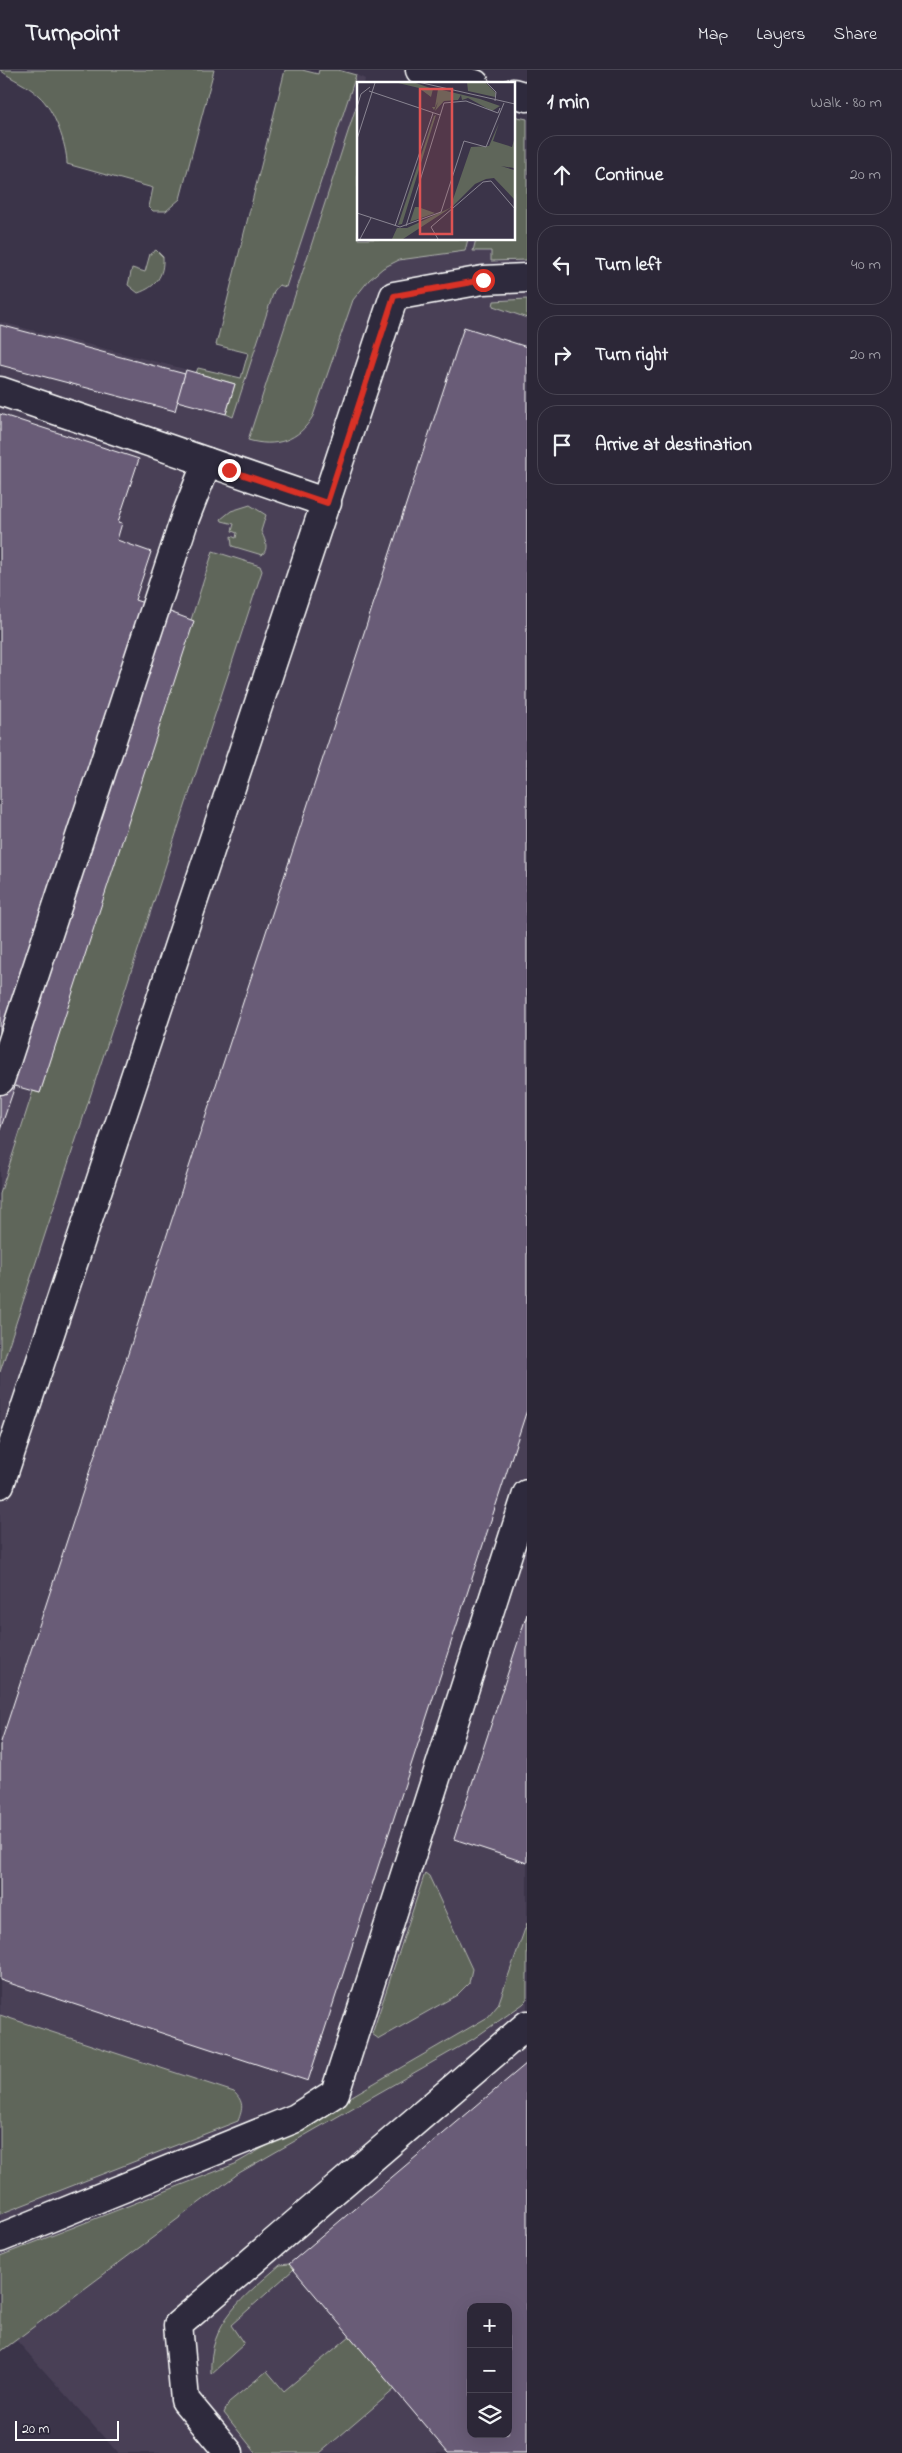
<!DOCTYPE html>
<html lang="en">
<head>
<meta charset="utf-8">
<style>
	body { margin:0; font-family:"Indie Flower",sans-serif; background:#342f3f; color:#f1f3f6 }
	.controls { position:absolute; right:15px; bottom:15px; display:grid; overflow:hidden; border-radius:10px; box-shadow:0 5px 20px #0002 }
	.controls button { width:45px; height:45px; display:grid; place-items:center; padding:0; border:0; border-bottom:1px solid #484452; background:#2c2737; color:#f1f3f6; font:25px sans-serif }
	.scale { position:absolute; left:15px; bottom:12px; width:104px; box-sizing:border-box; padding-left:5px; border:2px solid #fff; border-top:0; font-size:14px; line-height:18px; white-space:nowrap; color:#fff; -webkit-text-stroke:4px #2f2a3d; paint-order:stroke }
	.stop { position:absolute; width:15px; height:15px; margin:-11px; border:4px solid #d93025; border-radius:50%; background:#fff }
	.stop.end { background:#d93025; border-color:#fff; box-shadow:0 1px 5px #0008 }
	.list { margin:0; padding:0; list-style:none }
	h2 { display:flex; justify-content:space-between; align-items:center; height:65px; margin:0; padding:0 20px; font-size:21px }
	h2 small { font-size:16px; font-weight:400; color:#a6a5ad }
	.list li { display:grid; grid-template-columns:32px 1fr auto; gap:15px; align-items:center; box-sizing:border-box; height:80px; margin:0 10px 10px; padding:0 10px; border:1px solid #484452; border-radius:20px }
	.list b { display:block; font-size:19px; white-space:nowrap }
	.list em { font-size:16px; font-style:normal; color:#a6a5ad }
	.icon { flex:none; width:28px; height:28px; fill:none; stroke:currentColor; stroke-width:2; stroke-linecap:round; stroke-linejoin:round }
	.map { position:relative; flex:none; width:527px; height:2383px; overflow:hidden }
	header { display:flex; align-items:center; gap:30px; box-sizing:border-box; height:70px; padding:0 25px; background:#2c2737; border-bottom:1px solid #484452 }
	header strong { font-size:24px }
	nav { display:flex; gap:28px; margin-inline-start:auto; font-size:18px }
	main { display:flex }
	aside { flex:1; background:#2c2737 }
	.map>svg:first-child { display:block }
	.built { fill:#494057; fill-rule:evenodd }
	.green { fill:#5f665a; stroke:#afb2ac }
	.building { fill:#695b77; stroke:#fff; fill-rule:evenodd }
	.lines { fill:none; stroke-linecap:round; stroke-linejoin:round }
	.minor-casing { stroke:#fff; stroke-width:31 }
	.minor { stroke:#2f2a3d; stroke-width:28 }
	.route { stroke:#d93025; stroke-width:6 }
	.inset-road { fill:none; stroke:#898592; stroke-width:1 }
	.view { fill:#de5353; fill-opacity:0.15; stroke:#de5353; stroke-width:2.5 }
	.inset-edge { fill:none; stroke:#fff; stroke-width:2.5 }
</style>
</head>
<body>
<header>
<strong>Turnpoint</strong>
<nav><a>Map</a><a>Layers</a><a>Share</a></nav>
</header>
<main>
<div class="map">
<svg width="527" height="2383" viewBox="0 0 527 2383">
	<rect width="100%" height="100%" fill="#3b3449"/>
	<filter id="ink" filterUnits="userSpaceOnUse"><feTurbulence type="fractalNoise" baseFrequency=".02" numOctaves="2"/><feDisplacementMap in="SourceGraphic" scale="10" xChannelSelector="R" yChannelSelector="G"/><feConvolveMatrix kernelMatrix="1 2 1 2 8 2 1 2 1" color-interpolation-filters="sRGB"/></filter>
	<g filter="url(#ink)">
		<path class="built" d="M 356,5 L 365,9 L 364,14 L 358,14 L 358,169 L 513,169 L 527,58 L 527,2383 L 118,2383 L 17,2271 L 0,2282 L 0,252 L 243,314 L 274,221 L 278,215 L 286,217 ZM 471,2237 L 508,2237 L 508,2364 L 471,2364 Z"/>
		<g class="green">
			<path d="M 0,0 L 214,0 L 180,129 L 166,141 L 153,141 L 149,137 L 153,118 L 67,94 C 67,75 54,39 39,26 C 28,15 11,9 0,0 Z"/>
			<polygon points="285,0 302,0 318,4 319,0 338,0 356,5 286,217 279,215 274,221 233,347 226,344 235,314 196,303 198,298 241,308 248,283 216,275"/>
			<path d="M 358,31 L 358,169 L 468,169 L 465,181 L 399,190 L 383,198 L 369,210 L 353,230 L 313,346 C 299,371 275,378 248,370 Z"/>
			<polygon points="513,46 527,49 527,190 491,191 491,181 473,181 476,169 513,169"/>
			<path d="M 156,180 L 163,187 C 164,206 156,217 138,223 L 128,215 L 132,198 L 145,202 L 150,184 Z"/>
			<polygon points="527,229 527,248 493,236 494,231"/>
			<path d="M 250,435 L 266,445 L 261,461 C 264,468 270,478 262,485 L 232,476 L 231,466 L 236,468 L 237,463 L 232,461 L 234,454 L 222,451 L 221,449 L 231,441 Z"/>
			<polygon points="213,481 260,496 262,501 0,1302 0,1124 33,1021 40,1023"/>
			<polygon points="425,1803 429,1806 472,1899 469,1913 457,1925 379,1969 372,1964"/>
			<polygon points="527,1853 527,1930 523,1934 473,1969 239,2103 0,2282 0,2186 235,2094 488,1947 498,1935"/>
			<path d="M 0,1945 L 234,2022 C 244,2032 243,2038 238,2051 L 0,2144 Z"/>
			<path d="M 289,2194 L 294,2199 L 231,2255 L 244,2274 L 211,2304 C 208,2252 245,2226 280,2195 Z"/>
			<polygon points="350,2266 395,2319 320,2383 256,2383 224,2343 229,2332 267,2301 284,2321"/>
		</g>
		<g class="building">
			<polygon points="0,255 185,304 175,341 0,295"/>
			<polygon points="464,257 527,277 527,1340 308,2011 0,1910 0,1675"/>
			<polygon points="186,300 235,314 226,344 177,331"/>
			<polygon points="0,344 139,389 118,452 122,453 117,470 151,482 135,530 162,539 0,1011"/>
			<polygon points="162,539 194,551 40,1023 15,1016 0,1060 0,1011"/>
			<polygon points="527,1544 527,1793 454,1769"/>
			<path d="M 527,1993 L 527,2383 L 448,2383 L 289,2194 ZM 471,2237 L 508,2237 L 508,2364 L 471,2364 Z"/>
		</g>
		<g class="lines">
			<defs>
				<g id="minor">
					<polyline points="420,0 475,14"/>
					<polyline points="513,23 527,27"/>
					<polyline points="0,321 327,433"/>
					<polyline points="0,1010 185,448 207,392"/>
					<polyline points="0,1414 394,226 483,210 527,208"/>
					<polyline points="0,2168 296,2048 335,2023 527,1424"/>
					<polyline points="229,2383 185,2330 178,2255 527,1955"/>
				</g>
			</defs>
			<use href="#minor" class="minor-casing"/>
			<use href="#minor" class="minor"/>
		</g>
	</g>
	<g class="lines" filter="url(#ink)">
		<polyline class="route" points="229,400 327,433 394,226 483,210"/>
	</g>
	<g transform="translate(357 12)">
		<rect width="158" height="158" fill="#3b3449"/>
		<path d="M 37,0 L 56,0 L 76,7 L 74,15 L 62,6 ZM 110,0 L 128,0 L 139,11 L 138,15 L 111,9 ZM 81,7 L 123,17 L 143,24 L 135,29 L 111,16 L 105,18 L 104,13 L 101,18 L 87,19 L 78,29 L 81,20 L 77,28 L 75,25 L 78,25 ZM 79,33 L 45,142 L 41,143 L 77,34 ZM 142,41 L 136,59 L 155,65 L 157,58 L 157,86 L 144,84 L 157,88 L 157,117 L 137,96 L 129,97 L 118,102 L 95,125 L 46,157 L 35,157 L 40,146 L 50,146 L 93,126 L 114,65 L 132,64 ZM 58,125 L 61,125 L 78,131 L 53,140 Z" fill="#5f665a"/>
		<path class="inset-road" d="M 61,0 L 158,22M 129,0 L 139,10 L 138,19M 12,9 L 83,33M 0,25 L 4,12 L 13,5M 0,57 L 18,1M 0,131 L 43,145 L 84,130 L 107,59 L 129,65 L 147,21M 38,144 L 76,31M 49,144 L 87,21 L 109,19 L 141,31 L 143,26M 3,157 L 14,136M 81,157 L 74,145 L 126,100 L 134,99 L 158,127"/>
		<path class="view" d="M 63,7 L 95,7 L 95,152 L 63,152 Z"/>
		<rect width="158" height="158" class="inset-edge"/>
	</g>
</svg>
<div class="controls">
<button>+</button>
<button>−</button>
<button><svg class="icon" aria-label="layers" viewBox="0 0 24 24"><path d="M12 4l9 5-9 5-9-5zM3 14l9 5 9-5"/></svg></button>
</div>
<div class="scale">20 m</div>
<div class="stop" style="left:483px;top:210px"></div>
<div class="stop end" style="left:229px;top:400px"></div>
</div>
<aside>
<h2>1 min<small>Walk · 80 m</small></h2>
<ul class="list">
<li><svg class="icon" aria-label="ahead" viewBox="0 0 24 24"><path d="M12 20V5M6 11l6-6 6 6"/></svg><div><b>Continue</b></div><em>20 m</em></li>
<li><svg class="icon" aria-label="left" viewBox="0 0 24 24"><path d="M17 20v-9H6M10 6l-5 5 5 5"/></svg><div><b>Turn left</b></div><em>40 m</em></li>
<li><svg class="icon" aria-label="right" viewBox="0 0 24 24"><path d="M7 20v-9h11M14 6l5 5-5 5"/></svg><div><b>Turn right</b></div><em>20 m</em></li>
<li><svg class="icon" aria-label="arrive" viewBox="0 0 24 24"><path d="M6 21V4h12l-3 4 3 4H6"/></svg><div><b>Arrive at destination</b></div></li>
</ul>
</aside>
</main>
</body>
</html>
